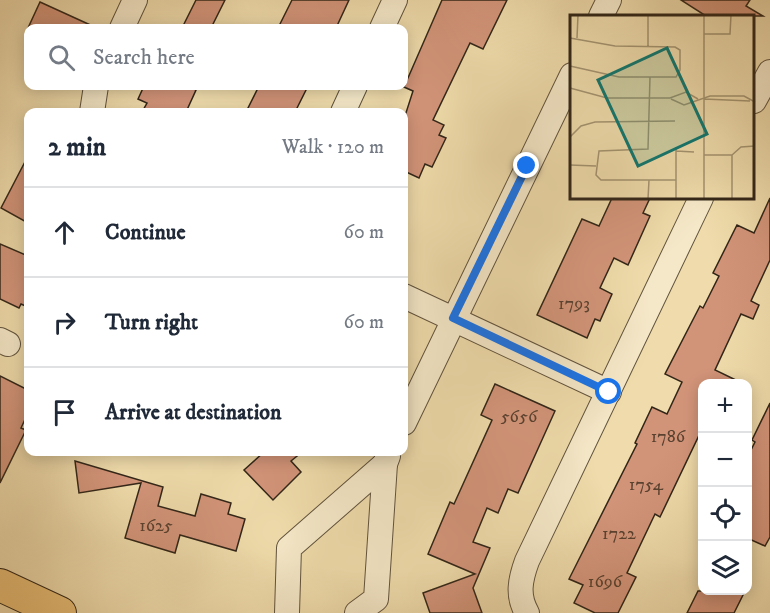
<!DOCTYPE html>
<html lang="en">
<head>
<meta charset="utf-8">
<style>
	body { margin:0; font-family:"IM FELL DW Pica",serif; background:#f6f6f7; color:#1f2937 }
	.controls { position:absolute; right:18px; bottom:18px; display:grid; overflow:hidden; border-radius:12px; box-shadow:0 3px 15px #0003 }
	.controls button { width:54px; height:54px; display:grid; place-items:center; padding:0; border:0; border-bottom:2px solid #e0e1e3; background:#fff; color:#1f2937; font:30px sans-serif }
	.stop { position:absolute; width:18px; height:18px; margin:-14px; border:4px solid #1a73e8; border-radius:50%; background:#fff }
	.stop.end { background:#1a73e8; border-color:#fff; box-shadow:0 2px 6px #0008 }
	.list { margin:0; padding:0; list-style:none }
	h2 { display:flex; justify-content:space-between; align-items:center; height:78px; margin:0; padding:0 24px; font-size:26px }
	h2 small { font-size:20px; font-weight:400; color:#747a83 }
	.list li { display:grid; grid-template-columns:39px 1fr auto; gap:18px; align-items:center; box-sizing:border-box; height:90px; padding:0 24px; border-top:2px solid #e0e1e3 }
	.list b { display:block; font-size:22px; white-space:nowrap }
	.list em { font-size:20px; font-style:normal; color:#747a83 }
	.icon { flex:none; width:33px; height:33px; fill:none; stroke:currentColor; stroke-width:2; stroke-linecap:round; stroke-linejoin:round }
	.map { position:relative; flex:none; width:770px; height:613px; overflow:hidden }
	.search { position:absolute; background:#fff; box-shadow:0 3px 15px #0003; left:24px; top:24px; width:384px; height:66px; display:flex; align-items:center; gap:15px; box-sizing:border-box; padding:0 21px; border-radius:12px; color:#747a83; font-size:22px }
	.panel { position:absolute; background:#fff; box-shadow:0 3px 15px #0003; left:24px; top:108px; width:384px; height:348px; border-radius:12px }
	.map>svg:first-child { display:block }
	.building { fill:#d29479; stroke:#322618; stroke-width:1.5 }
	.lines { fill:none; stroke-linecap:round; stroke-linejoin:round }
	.minor-casing { stroke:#61533d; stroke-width:26 }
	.major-casing { stroke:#322618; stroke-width:34 }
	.minor { stroke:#f5e8c8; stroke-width:24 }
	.major { stroke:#e8be76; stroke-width:32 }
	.route { stroke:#1a73e8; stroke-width:8 }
	.labels { text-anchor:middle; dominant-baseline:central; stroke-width:4.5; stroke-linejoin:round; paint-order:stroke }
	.number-label { font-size:18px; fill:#5a4230 }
	.inset-road { fill:none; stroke:#a39370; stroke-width:1.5 }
	.view { fill:#0f766e; fill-opacity:0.15; stroke:#0f766e; stroke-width:3 }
	.inset-edge { fill:none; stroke:#322618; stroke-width:3 }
</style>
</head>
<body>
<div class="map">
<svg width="770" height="613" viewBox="0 0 770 613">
	<rect width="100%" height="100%" fill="#efdbab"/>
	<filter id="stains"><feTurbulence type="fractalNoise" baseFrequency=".00333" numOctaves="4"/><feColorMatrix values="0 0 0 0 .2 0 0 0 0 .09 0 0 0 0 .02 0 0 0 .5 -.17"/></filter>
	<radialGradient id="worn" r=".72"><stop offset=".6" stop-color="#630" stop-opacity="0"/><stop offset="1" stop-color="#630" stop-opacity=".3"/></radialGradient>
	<g class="building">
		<polygon points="196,0 225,0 211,28 182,28"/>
		<polygon points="292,0 349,0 336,28 278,28"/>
		<polygon points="442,0 507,0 483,49 470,43 433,120 444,125 439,135 446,138 432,167 425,164 419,178 404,171 404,119 413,91 404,87"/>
		<polygon points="681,0 750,0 746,6 763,16 706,16"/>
		<polygon points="40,2 97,28 28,28"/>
		<polygon points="144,86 188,86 196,90 186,112 142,112 147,103 138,99"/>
		<polygon points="259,86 308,86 295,112 246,112"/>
		<polygon points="28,156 28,223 1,208"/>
		<polygon points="612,198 650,198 643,213 650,216 628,265 614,258 600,288 612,294 600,321 595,319 587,338 537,315 582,219 599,226"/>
		<polygon points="770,198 770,260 751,301 759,305 753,319 741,314 715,370 744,384 702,384 702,429 660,517 655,514 627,573 636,577 618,613 595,613 574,603 583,585 569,579 637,444 635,443 652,407 667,414 682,382 665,374 700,306 703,308 719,276 713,273 737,225 754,233"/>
		<polygon points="0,244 28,256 28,307 21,304 19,308 0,299"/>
		<polygon points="0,376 28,390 28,413 21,428 26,430 0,483"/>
		<polygon points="495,384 555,411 518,493 508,489 498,513 487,508 473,542 490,548 473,588 482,613 430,613 423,593 475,574 428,554 450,502 454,504 492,420 481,415"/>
		<polygon points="770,403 770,537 765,546 747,538 747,458 755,442 752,440"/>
		<polygon points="264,452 302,452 291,461 301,472 273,500 244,470"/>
		<polygon points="75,461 163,487 158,506 195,516 201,494 231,503 228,514 245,519 236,551 180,535 175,553 125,538 141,483 79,493"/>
		<polygon points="698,591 745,591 734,613 687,613"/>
	</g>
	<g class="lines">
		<defs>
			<g id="minor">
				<polyline points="601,16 609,0"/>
				<polyline points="122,28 135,0"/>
				<polyline points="382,28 395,0"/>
				<polyline points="754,101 770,72"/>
				<polyline points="92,112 96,86"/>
				<polyline points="343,112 355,86"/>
				<polyline points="404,296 609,392"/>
				<polyline points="0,340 8,344"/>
				<polyline points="404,423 572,75"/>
				<polyline points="287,613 289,548 385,464"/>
				<polyline points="357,613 376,599 385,464 388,456"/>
				<path d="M 527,613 C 517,596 520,580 527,561 L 701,198"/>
			</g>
			<polyline id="major" points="0,585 60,613"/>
		</defs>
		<use href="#minor" class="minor-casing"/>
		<use href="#major" class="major-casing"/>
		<use href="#minor" class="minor"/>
		<use href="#major" class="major"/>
	</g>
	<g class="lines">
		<polyline class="route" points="527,166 453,318 609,392"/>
	</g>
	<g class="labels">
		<g class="number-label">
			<text x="574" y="304">1793</text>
			<text x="519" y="417">5656</text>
			<text x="668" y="437">1786</text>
			<text x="646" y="485">1754</text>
			<text x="156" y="526">1625</text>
			<text x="619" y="534">1722</text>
			<text x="605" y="582">1696</text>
		</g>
	</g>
	<g transform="translate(570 15)">
		<rect width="184" height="184" fill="#efdbab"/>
		<path class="inset-road" d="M 36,0 L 108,0M 134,19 L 160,19 L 161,0M 0,23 L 45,31 L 105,32 L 110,35 L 110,55 L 106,62 L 49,62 L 0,51M 7,23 L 8,0M 78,32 L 78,1M 80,62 L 78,134 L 29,136 L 26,160 L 31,165 L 106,165M 0,73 L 37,83 L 100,83 L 116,77 L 128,84M 101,84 L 114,90 L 140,81 L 174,81 L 185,87M 134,84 L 180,86M 0,122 L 11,111 L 25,107 L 105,106M 106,136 L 124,137M 134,140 L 162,140M 0,150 L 26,151M 78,184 L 79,165M 106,184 L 106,132M 134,184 L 134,0M 162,184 L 162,140 L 171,132 L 185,131"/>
		<path class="view" d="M 97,33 L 137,119 L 68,151 L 28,65 Z"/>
		<rect width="184" height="184" class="inset-edge"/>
	</g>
	<rect width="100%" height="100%" filter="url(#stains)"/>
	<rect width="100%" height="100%" fill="url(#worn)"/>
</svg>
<div class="controls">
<button>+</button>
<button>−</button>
<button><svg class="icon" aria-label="locate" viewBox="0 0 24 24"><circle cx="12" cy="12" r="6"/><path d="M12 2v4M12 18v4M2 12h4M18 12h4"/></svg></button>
<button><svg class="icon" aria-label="layers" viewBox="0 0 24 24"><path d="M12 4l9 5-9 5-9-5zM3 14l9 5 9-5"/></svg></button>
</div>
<div class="stop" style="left:609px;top:392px"></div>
<div class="stop end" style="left:527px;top:166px"></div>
<div class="search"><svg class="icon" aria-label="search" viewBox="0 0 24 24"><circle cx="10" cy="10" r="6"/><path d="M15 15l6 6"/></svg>Search here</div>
<section class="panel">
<h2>2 min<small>Walk · 120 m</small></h2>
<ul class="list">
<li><svg class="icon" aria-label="ahead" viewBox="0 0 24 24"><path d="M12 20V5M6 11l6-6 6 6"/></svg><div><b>Continue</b></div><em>60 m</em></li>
<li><svg class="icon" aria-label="right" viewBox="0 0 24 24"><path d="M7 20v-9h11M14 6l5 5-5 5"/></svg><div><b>Turn right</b></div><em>60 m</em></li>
<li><svg class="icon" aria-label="arrive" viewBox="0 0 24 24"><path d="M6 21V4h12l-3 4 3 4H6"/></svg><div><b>Arrive at destination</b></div></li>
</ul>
</section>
</div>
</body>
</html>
